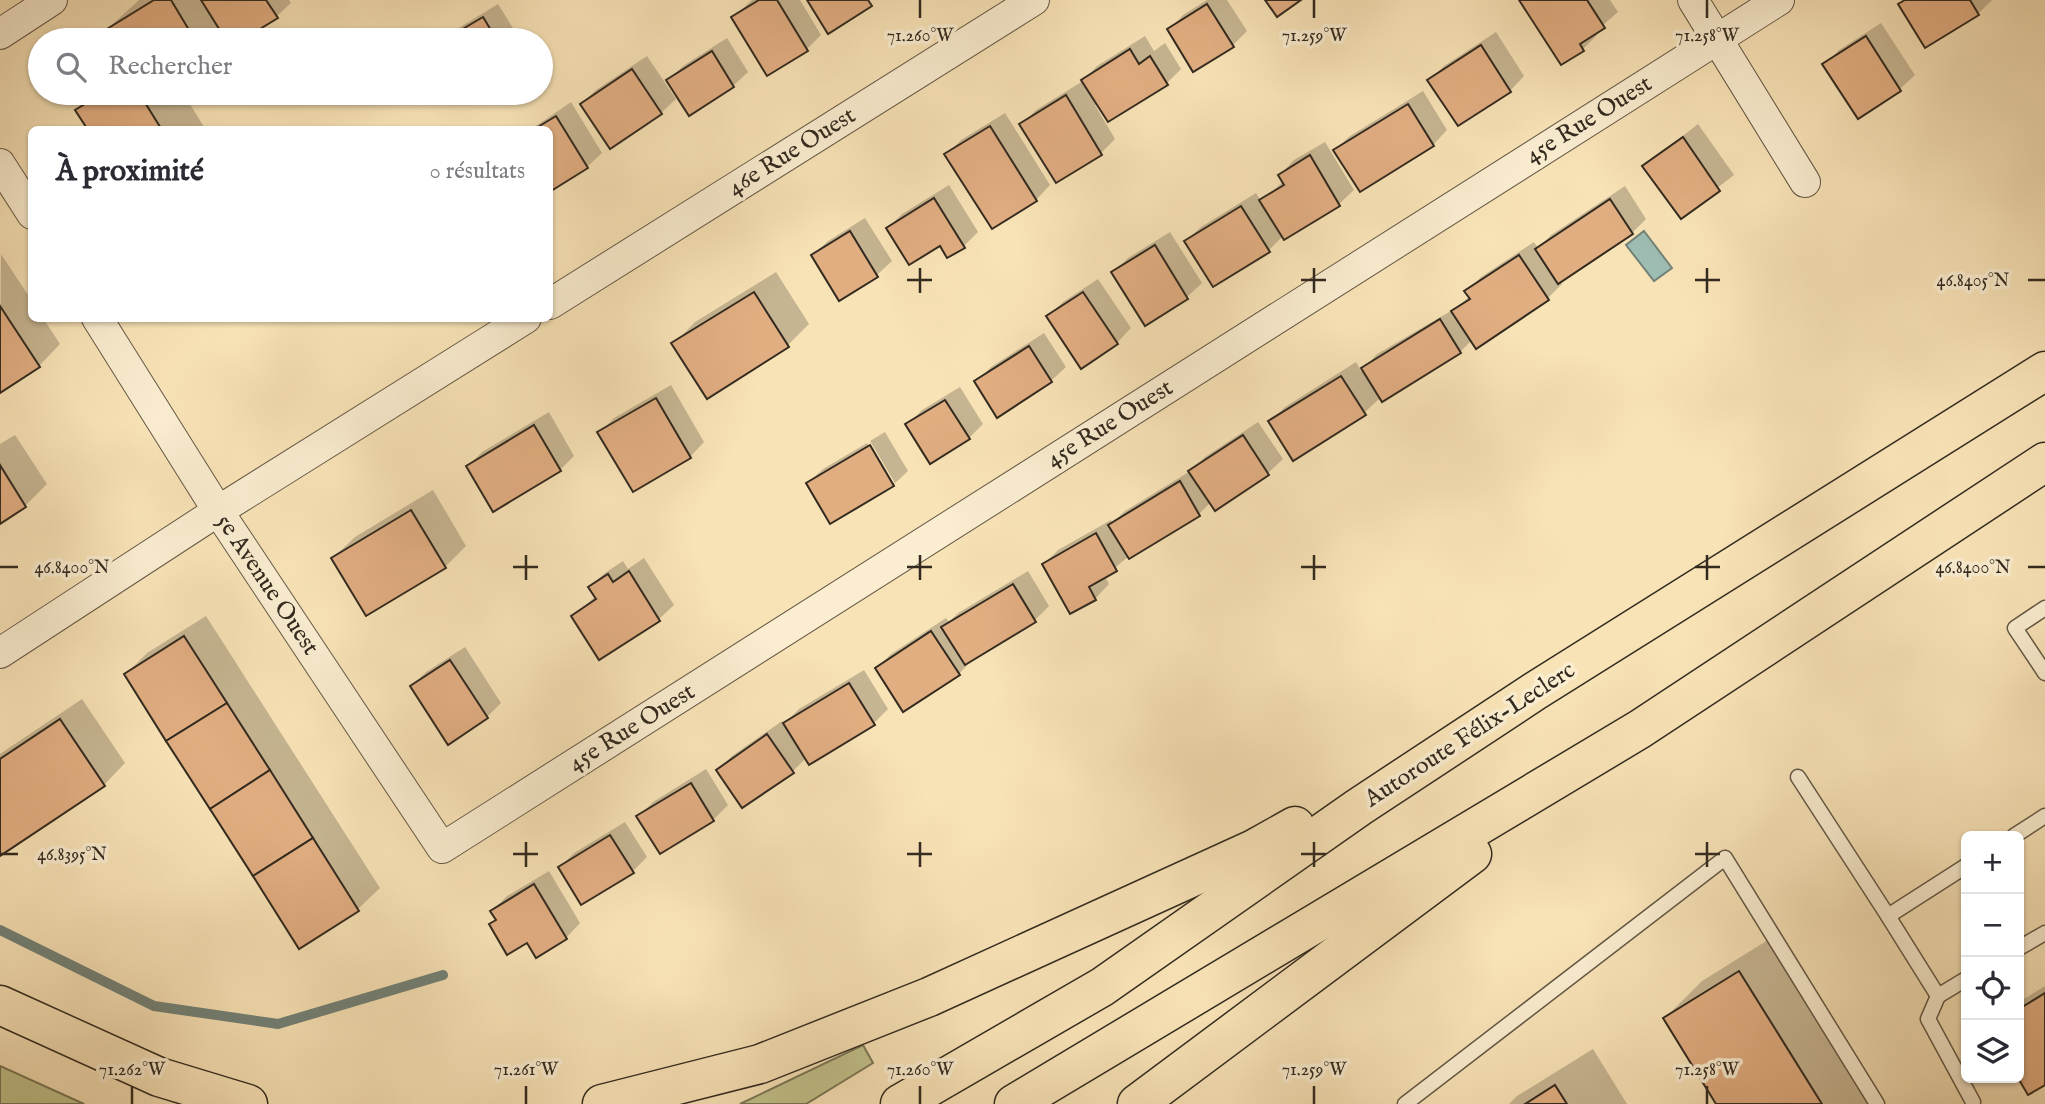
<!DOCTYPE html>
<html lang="fr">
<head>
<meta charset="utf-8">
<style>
	body { margin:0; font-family:"IM FELL English",serif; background:#f2f2f3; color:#2b2b33 }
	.controls { position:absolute; right:21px; bottom:21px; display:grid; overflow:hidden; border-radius:10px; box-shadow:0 2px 5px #0004 }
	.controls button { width:63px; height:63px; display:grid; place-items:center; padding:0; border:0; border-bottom:2px solid #e1e1e2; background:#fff; color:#2b2b33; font:35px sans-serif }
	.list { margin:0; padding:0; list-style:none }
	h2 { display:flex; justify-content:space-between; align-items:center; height:91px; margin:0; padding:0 28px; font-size:30px }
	h2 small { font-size:23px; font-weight:400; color:#7c7c81 }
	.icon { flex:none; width:38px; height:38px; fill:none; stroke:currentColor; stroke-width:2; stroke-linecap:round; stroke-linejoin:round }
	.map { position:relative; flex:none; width:2045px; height:1104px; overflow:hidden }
	.search { position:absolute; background:#fff; box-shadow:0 2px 5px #0004; left:28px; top:28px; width:525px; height:77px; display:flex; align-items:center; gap:18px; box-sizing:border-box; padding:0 24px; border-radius:38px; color:#7c7c81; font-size:26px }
	.panel { position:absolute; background:#fff; box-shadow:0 2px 5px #0004; left:28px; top:126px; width:525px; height:196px; border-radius:10px }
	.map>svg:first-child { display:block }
	.green { fill:#c2c28b; stroke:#7a7655; stroke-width:2 }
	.water { fill:#9ebdb3; stroke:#738278; stroke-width:2 }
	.shadow { fill:#0003 }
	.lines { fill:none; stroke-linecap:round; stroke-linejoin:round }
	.stream { stroke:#738278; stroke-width:10 }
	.building { fill:#e1ae82; stroke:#322a1f; stroke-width:2 }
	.service-casing { stroke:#645845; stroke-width:17 }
	.minor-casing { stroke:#645845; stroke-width:32 }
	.motorway-casing { stroke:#322a1f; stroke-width:41 }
	.service { stroke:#faedd0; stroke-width:14 }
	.minor { stroke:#faedd0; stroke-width:30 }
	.motorway { stroke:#f8e3b7; stroke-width:38 }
	.ticks { fill:none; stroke:#322a1f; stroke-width:2.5 }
	.labels { text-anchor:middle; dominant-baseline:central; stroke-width:7; stroke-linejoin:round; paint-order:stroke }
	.street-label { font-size:24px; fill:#322a1f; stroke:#faedd0 }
	.ticks-label { font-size:18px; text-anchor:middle; fill:#322a1f; stroke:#faedd0; stroke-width:7; stroke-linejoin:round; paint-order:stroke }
</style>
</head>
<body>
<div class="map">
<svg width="2045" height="1104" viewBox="0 0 2045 1104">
	<rect width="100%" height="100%" fill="#f8e3b7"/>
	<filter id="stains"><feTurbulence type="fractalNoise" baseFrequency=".00286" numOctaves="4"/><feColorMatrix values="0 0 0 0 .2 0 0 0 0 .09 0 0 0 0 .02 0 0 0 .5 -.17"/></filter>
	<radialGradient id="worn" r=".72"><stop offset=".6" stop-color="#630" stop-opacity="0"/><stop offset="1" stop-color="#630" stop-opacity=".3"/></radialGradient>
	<g class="green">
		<polygon points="863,1045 873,1063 806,1104 740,1104"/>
		<polygon points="0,1066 84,1104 0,1104"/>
	</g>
	<polygon class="water" points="1644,231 1672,268 1654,281 1626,245"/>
	<g class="shadow">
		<polygon points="139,0 289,0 291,3 276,17 238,40 228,40 221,29 209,40 109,40 104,32"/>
		<polygon points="752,0 800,0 821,35 807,49 767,73 733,17"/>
		<polygon points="1207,0 1227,0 1247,31 1232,46 1169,30 1183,15"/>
		<polygon points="1522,0 1610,0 1618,12 1595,32 1597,35 1583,49 1562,63"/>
		<polygon points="1904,0 1992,0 1978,14 1900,4"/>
		<polygon points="498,4 513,28 500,40 439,40"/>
		<polygon points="1881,23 1915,75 1900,89 1858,117 1825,65 1839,50"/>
		<polygon points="1496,32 1524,76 1510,91 1430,80 1444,66"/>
		<polygon points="1145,36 1154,51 1165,43 1181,69 1167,83 1095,105 1115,139 1101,153 1056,180 1022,124 1036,110 1083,81 1097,66"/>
		<polygon points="727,38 748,72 733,86 690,114 669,80 683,66"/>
		<polygon points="647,56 676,99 661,113 582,104 596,90"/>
		<polygon points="1423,91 1447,130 1433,145 1335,150 1350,136"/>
		<polygon points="95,93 183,93 206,130 90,130 78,110"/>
		<polygon points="571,102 602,153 587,167 551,189 550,130 530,130"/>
		<polygon points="1005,113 1050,185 1036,200 947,154 961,140"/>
		<polygon points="1698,124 1734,175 1681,216 1645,166"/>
		<polygon points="1325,142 1354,190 1339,204 1283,236 1269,250 1186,241 1201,227 1256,193 1261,201 1284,181 1280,175 1294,160"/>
		<polygon points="949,185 978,232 963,247 888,228 902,214"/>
		<polygon points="1625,186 1646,219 1632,233 1560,281 1562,284 1548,298 1476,346 1472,340 1460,352 1381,397 1364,413 1270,422 1285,407 1356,362 1361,371 1377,354 1456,308 1470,296 1467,291 1481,277 1534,242 1538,248 1551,235"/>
		<polygon points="865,218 892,261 877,275 839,299 813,255 828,241"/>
		<polygon points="1170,232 1202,283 1187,297 1146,323 1114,272 1128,258"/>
		<polygon points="1,254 32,301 32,318 43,318 60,344 39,366 0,391"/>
		<polygon points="776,272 809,324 788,345 674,344 695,322"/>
		<polygon points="1098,279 1131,328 1117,343 1048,316 1063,302"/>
		<polygon points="1044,333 1066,367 1051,381 976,382 991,367"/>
		<polygon points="671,385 704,442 690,457 600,432 614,418"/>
		<polygon points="960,387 983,424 969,438 907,425 922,410"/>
		<polygon points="549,412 574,456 560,470 468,466 482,452"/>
		<polygon points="1258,422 1283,459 1268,473 1215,509 1211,502 1199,514 1129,556 1105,576 1109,584 1095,599 1044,564 1058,550 1111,520 1112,523 1125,511 1192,470 1205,457"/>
		<polygon points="885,432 908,471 893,485 808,483 823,469 867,443 891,483 895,483 870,441"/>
		<polygon points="15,435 47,484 25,506 0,521 0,444"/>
		<polygon points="433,490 466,546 445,567 333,558 355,537"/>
		<polygon points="644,558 674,605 659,619 600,658 573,616 596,596 590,587 605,573 623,561 628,569"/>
		<polygon points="1028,571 1049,606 1035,620 973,659 959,674 877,668 891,654 946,618 949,622 958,613"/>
		<polygon points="206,616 380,888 358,909 300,947 126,674 147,653"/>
		<polygon points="465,647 501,703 487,717 412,686 426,672"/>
		<polygon points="864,670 888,709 874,723 806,758 792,772 718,770 732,756 782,721 784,724 799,709"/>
		<polygon points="82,699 125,763 104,785 0,854 0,754"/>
		<polygon points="706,769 728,805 713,820 660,852 639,816 653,802"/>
		<polygon points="625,822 647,857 633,871 560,867 574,853"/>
		<polygon points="549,871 580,923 566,938 528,940 491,925 497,918 492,911 507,896"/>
		<polygon points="1776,935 1882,1104 1718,1104 1665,1018 1702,981"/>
		<polygon points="2045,986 2045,1083 2019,1076 2019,1002"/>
		<polygon points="1593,1049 1627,1104 1509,1104 1517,1096"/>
	</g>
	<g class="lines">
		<polyline class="stream" points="0,930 154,1006 278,1024 443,975"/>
	</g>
	<g class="building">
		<polygon points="154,0 171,0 195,40 107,40 102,32"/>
		<polygon points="201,0 266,0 278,18 242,40 226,40"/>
		<polygon points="759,0 777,0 808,51 767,76 731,17"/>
		<polygon points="807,0 868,0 872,6 828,34"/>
		<polygon points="1265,0 1301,0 1277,17"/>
		<polygon points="1519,0 1587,0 1605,28 1580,44 1584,51 1561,65"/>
		<polygon points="1905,0 1970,0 1979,15 1925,48 1898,4"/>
		<polygon points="1207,4 1234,47 1193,72 1167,29"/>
		<polygon points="483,17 497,40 444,40"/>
		<polygon points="1866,36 1901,91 1858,119 1822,64"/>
		<polygon points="1481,45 1511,92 1458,126 1427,80"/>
		<polygon points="1130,49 1139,64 1150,56 1168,85 1108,122 1081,80"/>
		<polygon points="712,51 734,87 689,116 666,80"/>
		<polygon points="632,69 662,114 610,149 580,104"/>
		<polygon points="103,93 139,93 162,130 88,130 75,110"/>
		<polygon points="1066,95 1102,155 1056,183 1019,124"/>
		<polygon points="1408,104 1434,146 1360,192 1333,150"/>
		<polygon points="556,116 588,168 551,191 550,130 533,130"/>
		<polygon points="990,126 1037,201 992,229 944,154"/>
		<polygon points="1683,137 1720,191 1681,219 1642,166"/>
		<polygon points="1310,155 1340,206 1284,240 1259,200 1284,185 1278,175"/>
		<polygon points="934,198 965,248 947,258 940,246 909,265 886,228"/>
		<polygon points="1610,199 1633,234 1558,284 1535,249"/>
		<polygon points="1241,206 1270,252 1213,287 1184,241"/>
		<polygon points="850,231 878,277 839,301 811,255"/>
		<polygon points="1155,245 1188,299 1145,326 1111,272"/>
		<polygon points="1519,255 1549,300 1476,349 1451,311 1470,299 1464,291"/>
		<polygon points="754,292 789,347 707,399 671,343"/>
		<polygon points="1083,292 1118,344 1081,369 1046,316"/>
		<polygon points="0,306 40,367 0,393"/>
		<polygon points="1440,319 1461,353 1382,402 1361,368"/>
		<polygon points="1029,346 1052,382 997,418 974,381"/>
		<polygon points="1341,376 1366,415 1293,461 1268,421"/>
		<polygon points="656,398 691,458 633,492 597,432"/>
		<polygon points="945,400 970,439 930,464 905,424"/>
		<polygon points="534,425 561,471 493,512 466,466"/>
		<polygon points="1243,435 1269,475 1215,511 1188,471"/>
		<polygon points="870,445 894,486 830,524 806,483"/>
		<polygon points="0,465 26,507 0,524"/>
		<polygon points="1180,481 1200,516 1129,559 1108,525"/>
		<polygon points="411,510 446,568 366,616 331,558"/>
		<polygon points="1096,533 1117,571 1089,587 1096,600 1070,614 1042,564"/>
		<polygon points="629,571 660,621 599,660 571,616 596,599 588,587 608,574 613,582"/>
		<polygon points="1013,584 1036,622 965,665 941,627"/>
		<polygon points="931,631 960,675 903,712 875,668"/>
		<polygon points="184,636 227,703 166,741 124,674"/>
		<polygon points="450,660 488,718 448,745 410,686"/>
		<polygon points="849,683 875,725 809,765 783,723"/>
		<polygon points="227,703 270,770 210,809 166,741"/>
		<polygon points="60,719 105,786 0,856 0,759"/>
		<polygon points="767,734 794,773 742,808 716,770"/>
		<polygon points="270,770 313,838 253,876 210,809"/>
		<polygon points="691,783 714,821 660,854 636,816"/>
		<polygon points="610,835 634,873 581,905 558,867"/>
		<polygon points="313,838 359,911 299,949 253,876"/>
		<polygon points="534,884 567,939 536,958 527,943 507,955 489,924 496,920 490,911"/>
		<polygon points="1739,971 1822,1104 1716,1104 1663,1018"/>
		<polygon points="2045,993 2045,1085 2028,1095 2018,1078 2019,1009"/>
		<polygon points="1555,1085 1567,1104 1525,1104"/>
	</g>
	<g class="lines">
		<defs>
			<g id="service">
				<polyline points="2045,608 2015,628 2045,673"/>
				<polyline points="1798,777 1888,916 1966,866"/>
				<polyline points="2014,836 2045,816"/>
				<polyline points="1888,916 1938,996 1966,979"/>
				<polyline points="2019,948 2045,933"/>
				<polyline points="1938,996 1928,1019 1973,1102"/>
				<polyline points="1405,1104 1725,858 1877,1104"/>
			</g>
			<g id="minor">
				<polyline points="1693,0 1805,182"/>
				<polyline points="0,34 52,0"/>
				<polyline points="0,164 32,214"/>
				<polyline points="550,304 1034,0"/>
				<polyline points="97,318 218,511 442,848 1779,0"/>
				<polyline points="0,653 218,511 526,318"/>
			</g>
			<g id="motorway">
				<polyline points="0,1005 159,1077 248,1104"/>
				<polyline points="602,1104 760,1064 929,997 1254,849 1295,826"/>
				<polyline points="900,1104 1102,987 1359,807 1535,691 2045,371"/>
				<polyline points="1014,1104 1640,729 2045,462"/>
				<polyline points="1137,1104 1472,854"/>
			</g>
		</defs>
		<use href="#service" class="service-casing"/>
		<use href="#minor" class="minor-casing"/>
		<use href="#motorway" class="motorway-casing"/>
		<use href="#service" class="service"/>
		<use href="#minor" class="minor"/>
		<use href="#motorway" class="motorway"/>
	</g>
	<path class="ticks" d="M 920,0 L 920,18M 1314,0 L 1314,18M 1707,0 L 1707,18M 920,268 L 920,293M 1314,268 L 1314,293M 1707,268 L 1707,293M 907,280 L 932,280M 1301,280 L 1326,280M 1695,280 L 1720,280M 2028,280 L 2045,280M 526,555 L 526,580M 920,555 L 920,580M 1314,555 L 1314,580M 1707,555 L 1707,580M 0,567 L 18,567M 513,567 L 538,567M 907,567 L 932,567M 1301,567 L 1326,567M 1695,567 L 1720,567M 2028,567 L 2045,567M 526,842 L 526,867M 920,842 L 920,867M 1314,842 L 1314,867M 1707,842 L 1707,867M 0,854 L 18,854M 513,854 L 538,854M 907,854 L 932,854M 1301,854 L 1326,854M 1695,854 L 1720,854M 132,1086 L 132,1104M 526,1086 L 526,1104M 920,1086 L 920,1104M 1314,1086 L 1314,1104M 1707,1086 L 1707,1104"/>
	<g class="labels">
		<g class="street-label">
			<text transform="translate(1589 120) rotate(-32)">45e Rue Ouest</text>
			<text transform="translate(792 152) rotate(-32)">46e Rue Ouest</text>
			<text transform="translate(1110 424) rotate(-32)">45e Rue Ouest</text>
			<text transform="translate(267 585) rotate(56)">5e Avenue Ouest</text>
			<text transform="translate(632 728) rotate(-32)">45e Rue Ouest</text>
			<text transform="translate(1470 735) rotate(-33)">Autoroute Félix-Leclerc</text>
		</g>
	</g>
	<g class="ticks-label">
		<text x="920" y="41">71.260°W</text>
		<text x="1314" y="41">71.259°W</text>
		<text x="1707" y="41">71.258°W</text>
		<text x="1973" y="286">46.8405°N</text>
		<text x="72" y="573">46.8400°N</text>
		<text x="1973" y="573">46.8400°N</text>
		<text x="72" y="860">46.8395°N</text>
		<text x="132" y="1075">71.262°W</text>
		<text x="526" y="1075">71.261°W</text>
		<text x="920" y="1075">71.260°W</text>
		<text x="1314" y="1075">71.259°W</text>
		<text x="1707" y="1075">71.258°W</text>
	</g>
	<rect width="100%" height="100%" filter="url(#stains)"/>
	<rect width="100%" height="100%" fill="url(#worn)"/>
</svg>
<div class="controls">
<button>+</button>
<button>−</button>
<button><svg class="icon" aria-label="locate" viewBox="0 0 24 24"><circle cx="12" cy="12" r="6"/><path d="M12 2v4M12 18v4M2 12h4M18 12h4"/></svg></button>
<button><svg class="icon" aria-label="layers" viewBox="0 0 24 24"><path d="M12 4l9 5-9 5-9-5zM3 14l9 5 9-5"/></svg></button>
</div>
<div class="search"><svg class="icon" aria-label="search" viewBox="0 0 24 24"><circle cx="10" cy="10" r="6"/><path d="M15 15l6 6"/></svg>Rechercher</div>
<section class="panel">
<h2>À proximité<small>0 résultats</small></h2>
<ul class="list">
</ul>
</section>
</div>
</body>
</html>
